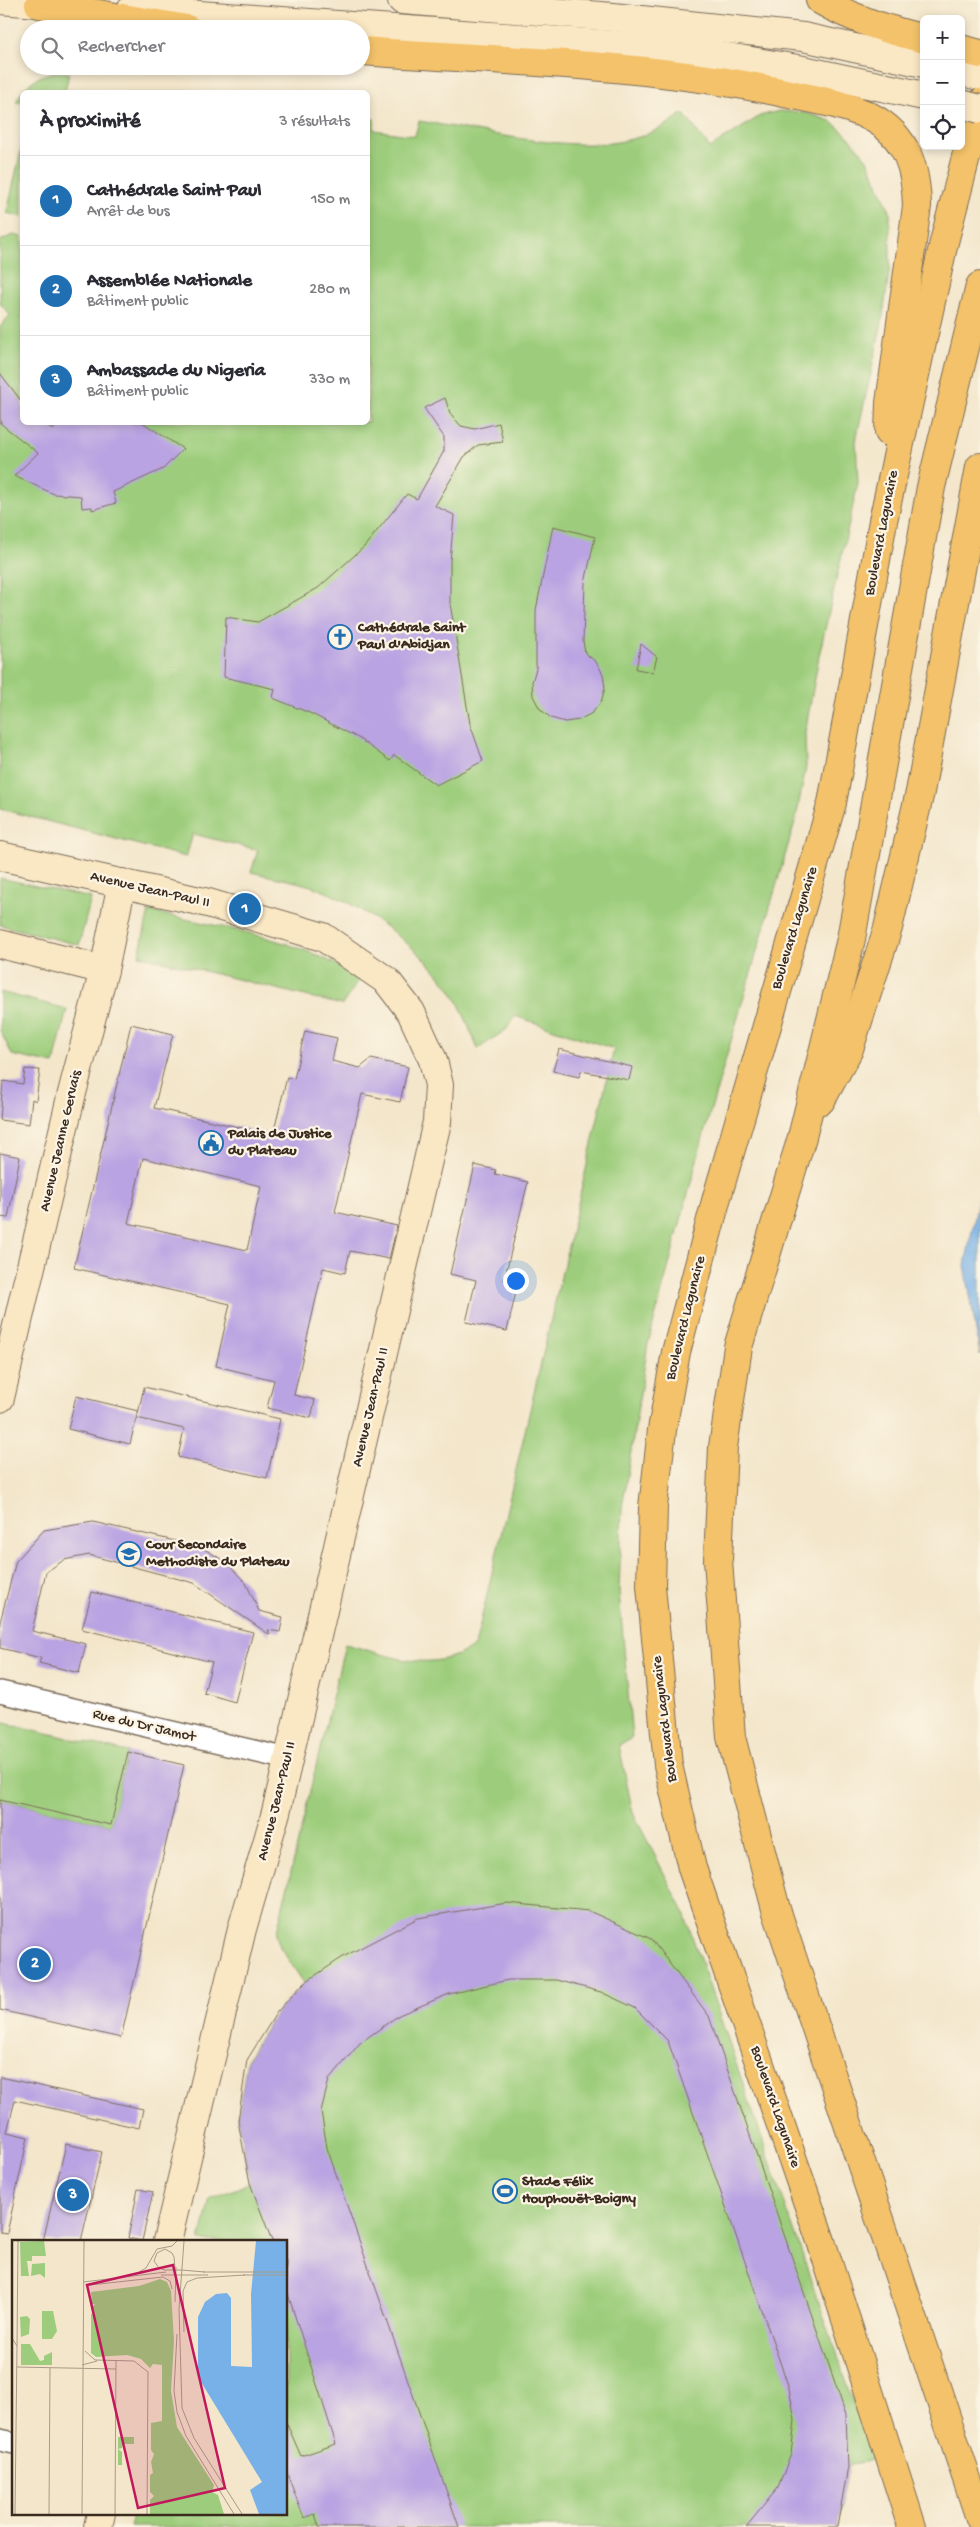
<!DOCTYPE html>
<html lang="fr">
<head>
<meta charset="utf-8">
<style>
	body { margin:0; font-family:"Gochi Hand",sans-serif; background:#f2f2f3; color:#2b2b33 }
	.controls { position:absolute; right:15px; top:15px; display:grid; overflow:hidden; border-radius:8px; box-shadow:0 2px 8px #0003 }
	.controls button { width:45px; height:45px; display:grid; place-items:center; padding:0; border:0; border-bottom:1px solid #e1e1e2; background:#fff; color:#2b2b33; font:25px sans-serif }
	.you { position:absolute; left:515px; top:1280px; width:18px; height:18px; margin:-12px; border:4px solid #fff; border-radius:50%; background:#1a73e8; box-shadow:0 0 0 8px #1a73e833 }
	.badge { display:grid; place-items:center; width:32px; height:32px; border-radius:50%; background:#1f6fb2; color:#fff; font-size:16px; font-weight:700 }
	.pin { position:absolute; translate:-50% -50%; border:2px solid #fff; box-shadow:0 1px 5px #0006 }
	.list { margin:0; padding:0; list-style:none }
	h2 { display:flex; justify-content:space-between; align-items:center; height:65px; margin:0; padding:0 20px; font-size:21px }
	h2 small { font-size:16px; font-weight:400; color:#7c7c81 }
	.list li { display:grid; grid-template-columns:32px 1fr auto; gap:15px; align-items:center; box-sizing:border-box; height:90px; padding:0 20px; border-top:1px solid #e1e1e2 }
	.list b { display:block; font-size:19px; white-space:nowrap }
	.list p { margin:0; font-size:16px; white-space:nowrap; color:#7c7c81 }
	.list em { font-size:16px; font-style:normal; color:#7c7c81 }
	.icon { flex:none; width:28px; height:28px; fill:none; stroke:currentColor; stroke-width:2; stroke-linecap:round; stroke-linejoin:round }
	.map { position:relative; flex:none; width:980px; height:2527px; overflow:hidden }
	.search { position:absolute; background:#fff; box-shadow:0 2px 8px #0003; left:20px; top:20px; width:350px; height:55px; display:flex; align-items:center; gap:12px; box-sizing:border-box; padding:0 18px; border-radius:28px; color:#7c7c81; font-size:19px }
	.panel { position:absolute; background:#fff; box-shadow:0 2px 8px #0003; left:20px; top:90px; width:350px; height:335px; border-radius:8px }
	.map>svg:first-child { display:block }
	.green { fill:#9dcd7c; stroke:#6c7c4d }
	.water { fill:#77b1e7; stroke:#596e82 }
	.building { fill:#b9a3e2; fill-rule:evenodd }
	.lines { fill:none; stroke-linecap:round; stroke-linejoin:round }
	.street-casing { stroke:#7b6c5b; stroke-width:24 }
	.secondary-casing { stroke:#7b6c5b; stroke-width:30 }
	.highway-casing { stroke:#7b6c5b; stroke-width:30 }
	.street { stroke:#fff; stroke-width:21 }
	.secondary { stroke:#fae7c3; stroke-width:28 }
	.highway { stroke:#f3c26a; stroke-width:28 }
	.secondary-bridge-casing { stroke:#7b6c5b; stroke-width:30; stroke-linecap:butt }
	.secondary-bridge { stroke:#fae7c3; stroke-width:28 }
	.labels { text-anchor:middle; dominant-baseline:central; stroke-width:4.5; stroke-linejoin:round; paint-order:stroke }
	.street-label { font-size:15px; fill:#3b2a1e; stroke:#fcf5e5 }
	.poi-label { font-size:15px; font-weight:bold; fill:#3b2a1e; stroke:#fcf5e5; text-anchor:start }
	.inset-road { fill:none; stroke:#a99b86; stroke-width:1 }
	.view { fill:#c2185b; fill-opacity:0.15; stroke:#c2185b; stroke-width:2.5 }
	.inset-edge { fill:none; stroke:#3b2a1e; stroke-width:2.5 }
</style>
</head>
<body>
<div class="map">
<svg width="980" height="2527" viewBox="0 0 980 2527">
	<rect width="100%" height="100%" fill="#fcf5e5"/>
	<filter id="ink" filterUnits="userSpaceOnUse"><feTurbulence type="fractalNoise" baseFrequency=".02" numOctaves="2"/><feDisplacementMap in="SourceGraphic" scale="10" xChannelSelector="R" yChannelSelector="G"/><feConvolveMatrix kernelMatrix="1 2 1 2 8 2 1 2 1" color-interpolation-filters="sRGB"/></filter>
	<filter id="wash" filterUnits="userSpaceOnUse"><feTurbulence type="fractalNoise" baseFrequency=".0096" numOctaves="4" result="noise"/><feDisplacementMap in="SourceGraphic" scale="20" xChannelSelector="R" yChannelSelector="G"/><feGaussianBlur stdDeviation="1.12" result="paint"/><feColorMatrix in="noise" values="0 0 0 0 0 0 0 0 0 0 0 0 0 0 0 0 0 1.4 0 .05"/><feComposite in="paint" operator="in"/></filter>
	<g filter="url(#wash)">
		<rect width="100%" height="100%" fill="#f3e6cb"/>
		<g class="green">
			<path d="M 56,72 L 69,73 L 65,91 L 76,92 L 22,92 L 22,103 L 16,102 C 25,84 37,75 56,72 Z"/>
			<path d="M 779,111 L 806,113 L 831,121 L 848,136 L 867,159 L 890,211 L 890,267 L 882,322 L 856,440 L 858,483 L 819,656 L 805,733 L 806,767 L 796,818 L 703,1137 L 648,1344 L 622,1508 L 619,1592 L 632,1738 L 619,1745 L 633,1813 L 683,1910 L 873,2459 L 848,2467 L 837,2527 L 130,2527 L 134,2513 L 286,2513 L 286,2241 L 200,2241 L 210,2199 L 250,2183 L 238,2121 L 247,2059 L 277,2012 L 304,1983 L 280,1947 L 276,1935 L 345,1644 C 392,1656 430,1675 475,1646 L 614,1049 L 515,1016 L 507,1029 L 478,1049 C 470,1032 464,1012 455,997 C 426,950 362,904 311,886 C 292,880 271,877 251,872 L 258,850 L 193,834 L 186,857 L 0,809 L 0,327 L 10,315 L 0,303 L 0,241 L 13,235 L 22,237 L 22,422 L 368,422 L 368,118 L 374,119 L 374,130 L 415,136 L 419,121 C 477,130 577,155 632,139 C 652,134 668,125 683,113 L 710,148 L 760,116 Z"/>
			<polygon points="22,145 22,217 7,213"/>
			<polygon points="0,878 91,898 79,945 0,925"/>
			<path d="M 149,911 C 220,928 300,937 360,979 L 342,1005 L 139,955 Z"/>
			<polygon points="0,992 67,1009 54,1064 12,1055 0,1030"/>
			<polygon points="0,1722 128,1752 111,1825 0,1800"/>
		</g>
		<polygon class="water" points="980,1192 980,1355 965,1265"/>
		<g id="blocks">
			<g class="building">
				<polygon points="0,373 22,402 22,422 43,422 53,430 58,422 142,422 183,449 163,469 113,492 116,503 92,510 92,507 82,508 81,496 54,494 14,476 38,453 0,423 2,422 0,420"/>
				<polygon points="445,398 450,413 461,426 475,429 499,423 503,442 478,445 464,457 435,506 454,515 450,561 450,603 470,724 483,761 436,785 394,755 390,761 358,738 312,714 273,698 275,689 224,677 226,617 258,622 318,588 364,547 407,494 417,499 444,451 444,437 424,408"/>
				<polygon points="553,526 595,537 585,583 583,641 585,653 596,662 603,674 605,688 601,702 592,713 579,720 565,722 551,718 540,709 533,696 532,682 536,669 536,610"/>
				<polygon points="641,644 657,657 653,672 636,669"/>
				<path d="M 131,1024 L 173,1034 L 154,1108 L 273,1135 L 287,1077 L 294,1079 L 305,1031 L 337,1038 L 332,1061 L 360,1068 L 371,1059 L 408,1067 L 400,1102 L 362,1094 L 335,1212 L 397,1226 L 389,1259 L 350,1251 L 345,1273 L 323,1268 L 294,1395 L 315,1400 L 311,1418 L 267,1408 L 274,1380 L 216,1366 L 230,1304 L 74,1268 ZM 143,1158 L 261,1186 L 247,1250 L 128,1223 Z"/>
				<polygon points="559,1049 632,1067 629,1080 581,1071 579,1077 553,1071"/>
				<polygon points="25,1069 40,1070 36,1101 32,1099 29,1124 0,1120 3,1081 23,1084"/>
				<polygon points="0,1153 20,1157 8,1218 0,1217"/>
				<polygon points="475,1165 496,1170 495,1174 528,1182 504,1280 518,1283 507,1331 466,1322 476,1280 450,1274"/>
				<polygon points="144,1387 280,1419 267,1478 178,1457 184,1429 137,1418"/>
				<polygon points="76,1396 138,1411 130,1444 68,1429"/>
				<polygon points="93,1522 201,1547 226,1562 246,1583 259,1611 283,1617 280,1632 268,1630 270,1635 194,1583 89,1555 64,1560 46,1572 32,1631 86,1644 79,1673 39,1663 41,1658 0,1648 0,1622 16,1561 44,1530"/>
				<polygon points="92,1592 253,1632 235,1702 204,1693 212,1662 82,1629"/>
				<polygon points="128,1752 184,1765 121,2038 0,2010 0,1800 111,1825"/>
				<polygon points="507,1903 589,1911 651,1939 709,2016 846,2415 848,2467 837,2527 746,2527 778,2488 791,2454 795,2420 789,2388 668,2041 635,2008 601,1992 556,1980 508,1980 449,1994 399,2015 360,2043 329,2080 321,2111 327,2148 459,2527 319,2527 315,2514 304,2518 286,2471 286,2422 301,2456 336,2444 286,2288 286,2241 272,2241 250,2183 238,2121 247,2060 277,2012 304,1983 343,1957 418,1918"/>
				<polygon points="0,2077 143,2109 139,2128 15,2100 7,2132 28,2137 7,2233 0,2232"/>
				<polygon points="66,2144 102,2152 81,2241 43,2241"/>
				<polygon points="138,2189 153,2192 142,2241 128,2238"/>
			</g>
		</g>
	</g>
	<g filter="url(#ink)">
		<use href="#blocks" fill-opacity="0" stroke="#7b6c5b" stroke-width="1"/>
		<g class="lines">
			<defs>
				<g id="street">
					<polyline points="0,1692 288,1759"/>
					<polyline points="0,2440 14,2443"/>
				</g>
				<g id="secondary">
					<polyline points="0,0 63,5"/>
					<polyline points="402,0 613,17 803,37 924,63"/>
					<polyline points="131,10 615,45 703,53 798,69 924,96"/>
					<polyline points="961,72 980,76"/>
					<polyline points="0,856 208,903 323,937 387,981 411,1012 433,1060 439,1085 437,1122 276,1812 242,1929 167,2241"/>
					<polyline points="0,944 104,970"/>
					<polyline points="0,1398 71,1097 104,970 122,883"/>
					<polyline points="98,2527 101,2513"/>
				</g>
				<g id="highway">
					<path d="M 820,0 C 854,20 886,29 924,39"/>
					<polyline points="39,4 187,29"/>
					<polyline points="961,49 980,54"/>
					<path d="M 361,51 C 501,61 643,63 780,92 C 810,99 843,103 871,117 C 907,136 916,168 917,206 L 890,403 L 889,432"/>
					<polyline points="980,286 931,487 851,939 802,1137 738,1347 723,1447 718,1560 731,1737 776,1909 980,2518"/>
					<polyline points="821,1100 849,1049 888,928 920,792 980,467"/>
					<polyline points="912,2527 822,2244 692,1868 668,1765 651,1586 653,1507 662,1430 676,1352 717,1197 832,803 883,521 944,242 980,103"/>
				</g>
			</defs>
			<use href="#street" class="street-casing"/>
			<use href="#secondary" class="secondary-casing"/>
			<use href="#highway" class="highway-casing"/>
			<use href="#street" class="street"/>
			<use href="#secondary" class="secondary"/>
			<use href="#highway" class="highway"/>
			<defs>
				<polyline id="secondary-bridge" points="961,104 980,109"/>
			</defs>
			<use href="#secondary-bridge" class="secondary-bridge-casing"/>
			<use href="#secondary-bridge" class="secondary-bridge"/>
		</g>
	</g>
	<defs>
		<symbol id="church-ring" viewBox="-11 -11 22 22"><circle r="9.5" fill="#fcf5e5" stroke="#1f6fb2" stroke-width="1.5"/><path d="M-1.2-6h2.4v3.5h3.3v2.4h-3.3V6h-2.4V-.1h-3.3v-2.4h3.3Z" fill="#1f6fb2"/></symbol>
		<symbol id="civic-ring" viewBox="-11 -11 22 22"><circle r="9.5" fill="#fcf5e5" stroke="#1f6fb2" stroke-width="1.5"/><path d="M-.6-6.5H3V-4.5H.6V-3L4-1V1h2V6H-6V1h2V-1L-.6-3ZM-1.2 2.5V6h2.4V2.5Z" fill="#1f6fb2"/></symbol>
		<symbol id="school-ring" viewBox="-11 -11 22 22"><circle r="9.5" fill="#fcf5e5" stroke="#1f6fb2" stroke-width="1.5"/><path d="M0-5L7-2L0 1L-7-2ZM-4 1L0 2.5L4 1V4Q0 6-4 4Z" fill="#1f6fb2"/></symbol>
		<symbol id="stadium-ring" viewBox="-11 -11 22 22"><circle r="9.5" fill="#fcf5e5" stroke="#1f6fb2" stroke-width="1.5"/><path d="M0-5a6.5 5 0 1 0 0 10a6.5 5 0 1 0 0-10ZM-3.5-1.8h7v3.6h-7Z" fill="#1f6fb2"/></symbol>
	</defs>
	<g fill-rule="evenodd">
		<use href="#church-ring" x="326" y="623" width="28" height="28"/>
		<use href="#civic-ring" x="197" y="1129" width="28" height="28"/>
		<use href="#school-ring" x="115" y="1540" width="28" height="28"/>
		<use href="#stadium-ring" x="491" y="2177" width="28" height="28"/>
	</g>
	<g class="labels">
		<g class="street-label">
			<text transform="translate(882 533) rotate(-79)">Boulevard Lagunaire</text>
			<text transform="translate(150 890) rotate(13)">Avenue Jean-Paul II</text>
			<text transform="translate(795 928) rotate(-73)">Boulevard Lagunaire</text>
			<text transform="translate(61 1141) rotate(-77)">Avenue Jeanne Gervais</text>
			<text transform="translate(686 1318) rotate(-76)">Boulevard Lagunaire</text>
			<text transform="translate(371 1407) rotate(-77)">Avenue Jean-Paul II</text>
			<text transform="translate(665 1719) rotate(-97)">Boulevard Lagunaire</text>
			<text transform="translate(144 1726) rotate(13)">Rue du Dr Jamot</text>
			<text transform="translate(277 1801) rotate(-76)">Avenue Jean-Paul II</text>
			<text transform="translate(775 2107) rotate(71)">Boulevard Lagunaire</text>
		</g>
		<g class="poi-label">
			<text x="358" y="628">Cathédrale Saint<tspan x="358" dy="17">Paul d'Abidjan</tspan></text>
			<text x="228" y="1134">Palais de Justice<tspan x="228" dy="17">du Plateau</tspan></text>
			<text x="146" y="1545">Cour Secondaire<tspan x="146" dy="17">Methodiste du Plateau</tspan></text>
			<text x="522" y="2182">Stade Félix<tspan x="522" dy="17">Houphouët-Boigny</tspan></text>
		</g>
	</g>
	<g transform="translate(12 2240)">
		<rect width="275" height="275" fill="#f3e6cb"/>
		<path d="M 32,1 L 34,16 L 20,16 L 20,21 L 15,21 L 17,36 L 9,36 L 8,2 ZM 33,23 L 33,38 L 28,34 L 19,36 L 20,24 ZM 148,39 L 155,42 L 159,51 L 162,101 L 159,151 L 165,187 L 202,245 L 200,252 L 206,255 L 212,274 L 138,274 L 138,260 L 142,256 L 138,252 L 138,235 L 141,233 L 139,222 L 142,214 L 139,210 L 139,183 L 150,181 L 150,125 L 141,124 L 138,128 L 129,119 L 115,115 L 84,117 L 79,113 L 79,74 L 82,73 L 79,69 L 83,64 L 80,64 L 79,52 L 127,46 ZM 30,71 L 41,71 L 45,91 L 40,99 L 30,99 ZM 15,76 L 18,79 L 17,94 L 9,97 L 8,77 ZM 9,104 L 18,104 L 28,121 L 32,120 L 32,116 L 40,112 L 40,125 L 9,125 ZM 106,197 L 122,197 L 122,204 L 111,204 L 110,208 L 106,209 L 110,212 L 110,225 L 106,225 Z" fill="#9dcd7c"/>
		<path d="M 244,1 L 275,1 L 275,274 L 247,274 L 238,250 L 250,242 L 186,137 L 186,77 L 193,62 L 204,54 L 215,53 L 219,58 L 219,126 L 240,127 L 239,54 Z" fill="#77b1e7"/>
		<path class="inset-road" d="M 172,1 L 167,69 L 170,168 L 182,198 L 230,274M 163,31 L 163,28 L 162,17 L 160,13 L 153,9 L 145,13 L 142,21 L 147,28 L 153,30 L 169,30 L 193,32M 127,32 L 134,28 L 145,9 L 160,6 L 165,1M 191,32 L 275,32M 149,35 L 196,35M 231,35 L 275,35M 71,42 L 154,32M 78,45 L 151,37 L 158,41 L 160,49M 163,62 L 164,27M 172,92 L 171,51 L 175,42 L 185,38 L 233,35M 165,94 L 162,151 L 165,172 L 174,196 L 222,274M 0,98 L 5,106 L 3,274M 5,106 L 6,1M 73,111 L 83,120 L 122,121 L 136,132 L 135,274M 70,125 L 85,121M 5,127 L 104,129M 37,274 L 38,128M 70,274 L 72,1M 103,274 L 104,121"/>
		<path class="view" d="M 161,25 L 213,248 L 126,268 L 75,45 Z"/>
		<rect width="275" height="275" class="inset-edge"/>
	</g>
</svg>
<div class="controls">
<button>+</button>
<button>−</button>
<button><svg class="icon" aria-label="locate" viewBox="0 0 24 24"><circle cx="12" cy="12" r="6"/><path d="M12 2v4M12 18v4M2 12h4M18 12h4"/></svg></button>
</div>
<div class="you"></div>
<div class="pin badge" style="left:245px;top:909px">1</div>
<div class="pin badge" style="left:35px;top:1964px">2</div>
<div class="pin badge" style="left:73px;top:2195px">3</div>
<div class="search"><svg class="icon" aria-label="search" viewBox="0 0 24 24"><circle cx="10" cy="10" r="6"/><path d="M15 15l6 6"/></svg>Rechercher</div>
<section class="panel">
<h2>À proximité<small>3 résultats</small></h2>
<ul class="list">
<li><span class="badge">1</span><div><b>Cathédrale Saint Paul</b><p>Arrêt de bus</p></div><em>150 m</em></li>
<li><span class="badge">2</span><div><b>Assemblée Nationale</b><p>Bâtiment public</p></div><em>280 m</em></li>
<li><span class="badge">3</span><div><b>Ambassade du Nigeria</b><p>Bâtiment public</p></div><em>330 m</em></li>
</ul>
</section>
</div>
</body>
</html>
